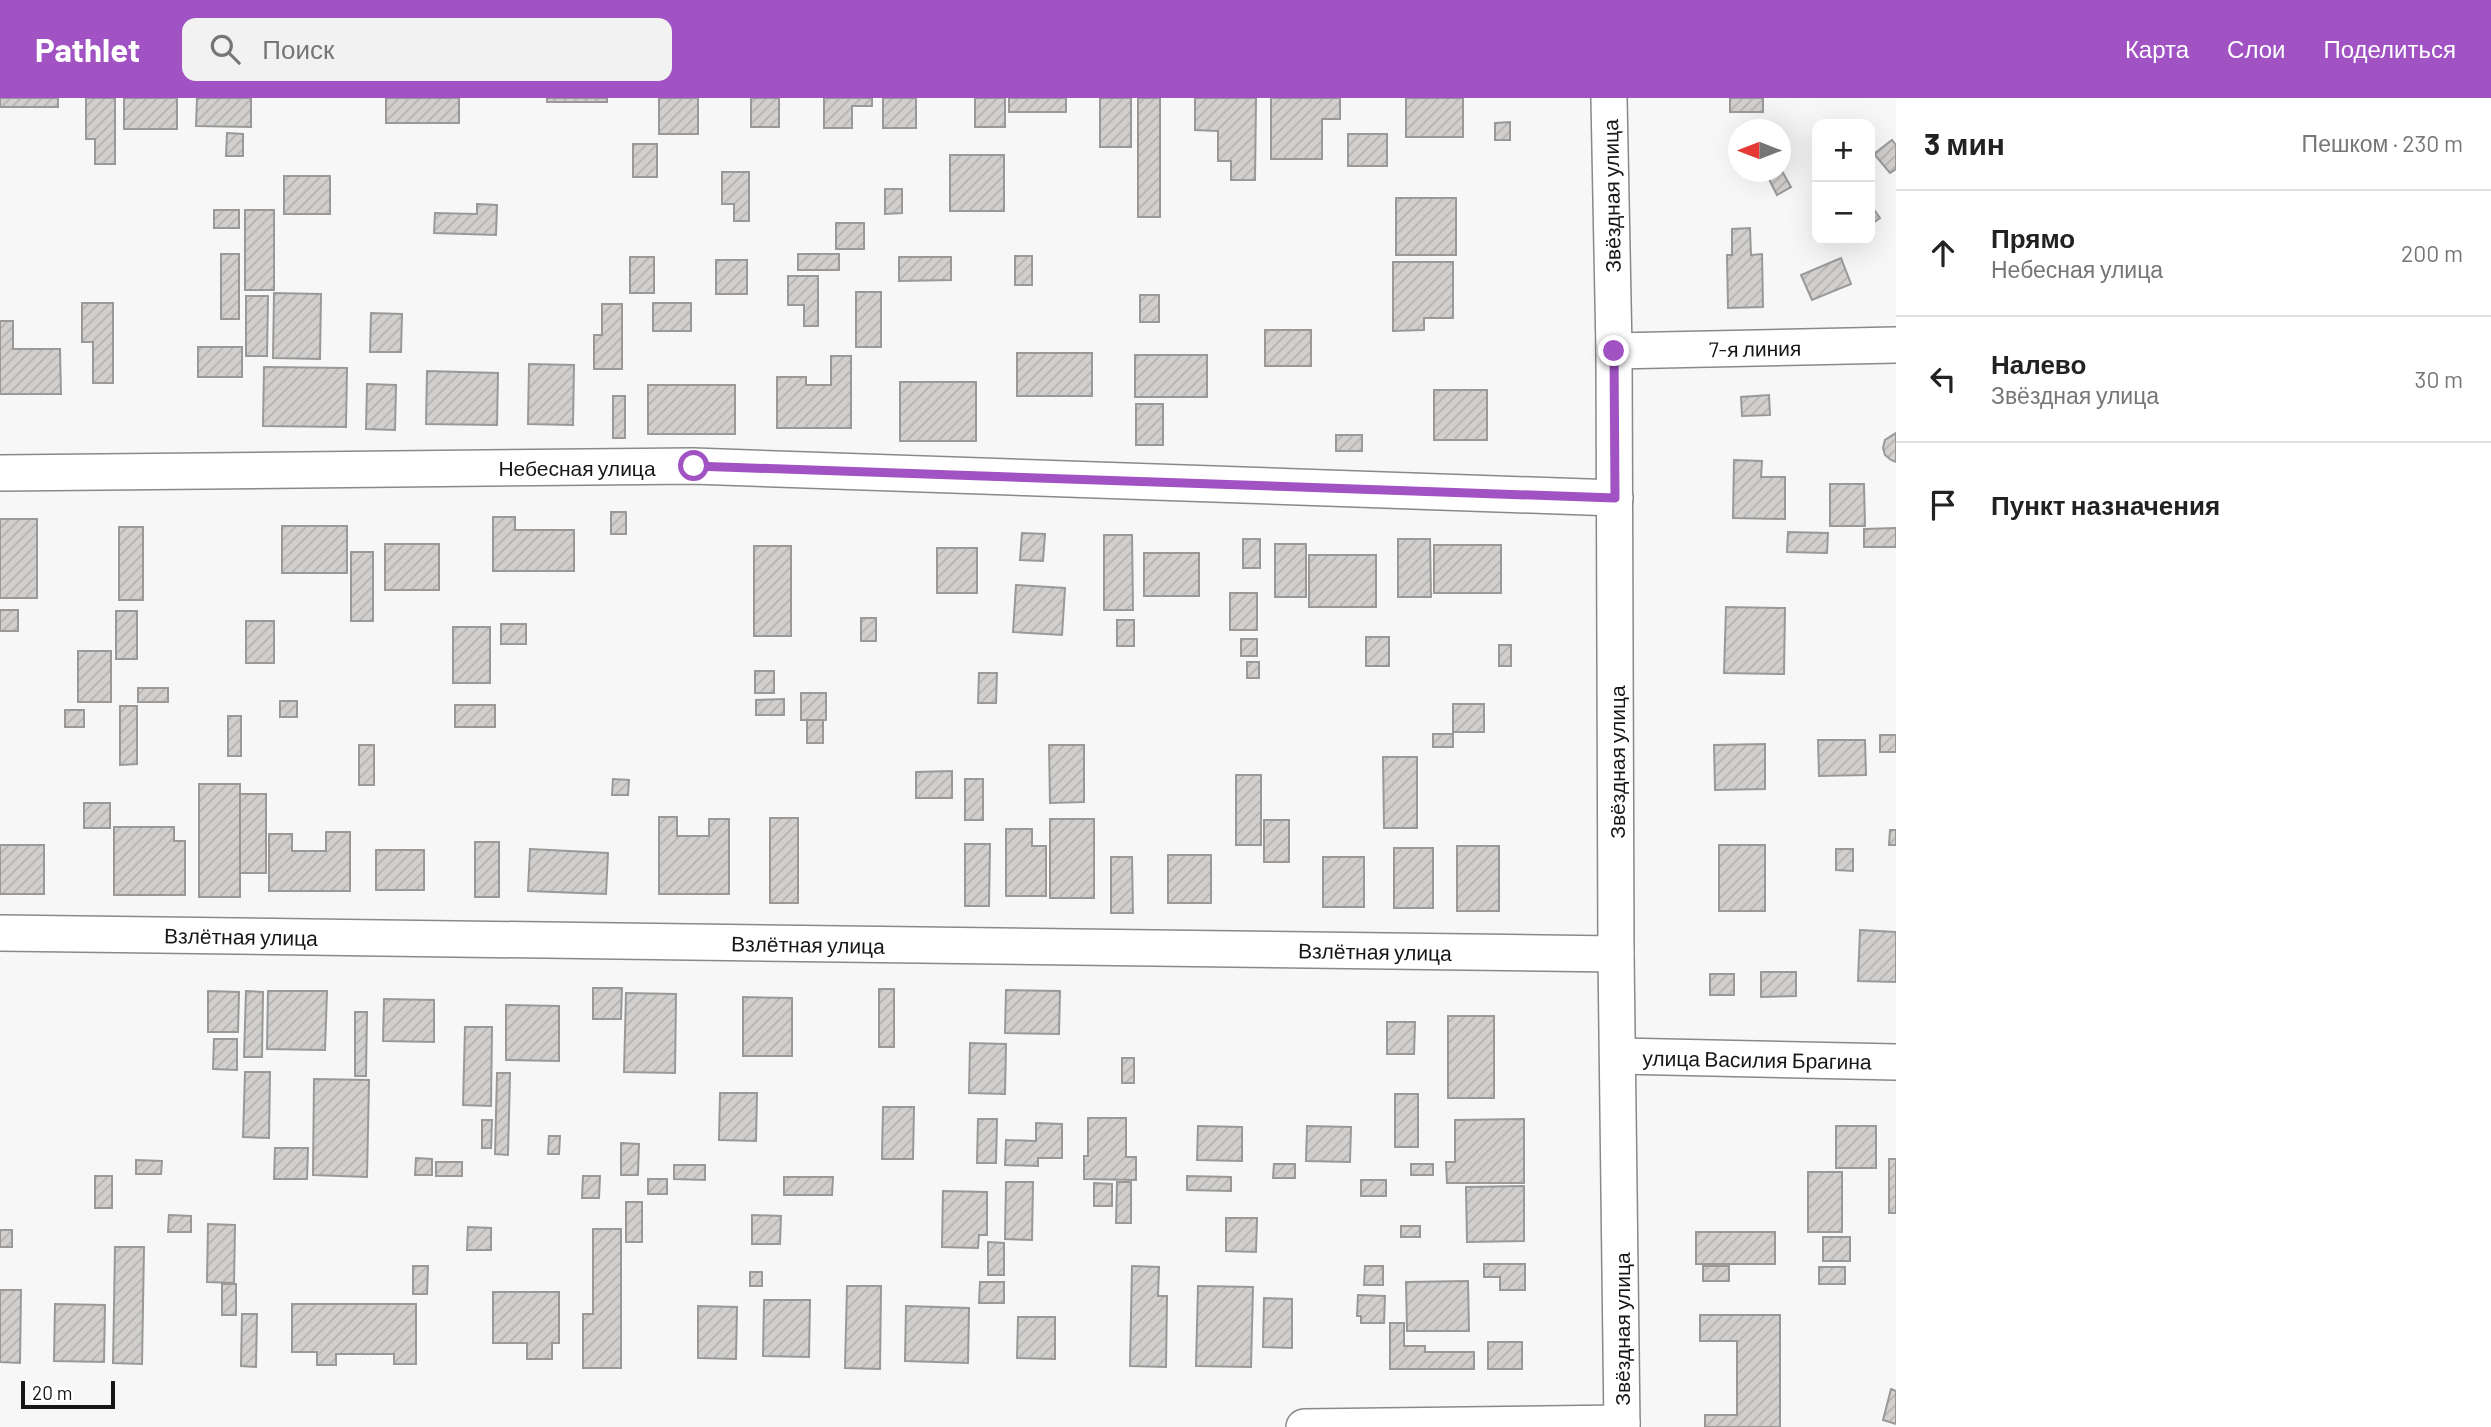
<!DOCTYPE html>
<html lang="ru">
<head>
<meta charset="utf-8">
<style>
	body { margin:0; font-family:Barlow,sans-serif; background:#f2f2f2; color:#222 }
	.controls { position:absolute; right:21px; top:21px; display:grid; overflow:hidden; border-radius:14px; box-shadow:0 7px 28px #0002 }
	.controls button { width:63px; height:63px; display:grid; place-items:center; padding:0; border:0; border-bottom:2px solid #e0e0e0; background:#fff; color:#222; font:35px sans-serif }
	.compass { position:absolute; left:1728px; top:21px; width:63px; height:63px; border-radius:50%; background:#fff; box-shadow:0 7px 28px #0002; rotate:270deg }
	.scale { position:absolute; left:21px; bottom:18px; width:94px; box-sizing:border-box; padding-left:7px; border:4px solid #161616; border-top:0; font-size:19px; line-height:24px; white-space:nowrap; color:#161616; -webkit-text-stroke:5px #fff; paint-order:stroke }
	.stop { position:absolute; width:21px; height:21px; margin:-16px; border:5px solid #a153c4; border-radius:50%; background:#fff }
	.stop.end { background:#a153c4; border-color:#fff; box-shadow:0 2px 7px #0008 }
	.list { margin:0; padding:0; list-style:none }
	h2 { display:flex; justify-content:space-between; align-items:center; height:91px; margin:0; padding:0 28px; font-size:30px }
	h2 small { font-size:23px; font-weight:400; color:#767676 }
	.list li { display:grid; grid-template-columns:46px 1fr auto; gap:21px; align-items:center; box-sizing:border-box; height:126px; padding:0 28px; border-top:2px solid #e0e0e0 }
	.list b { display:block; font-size:26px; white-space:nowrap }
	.list p { margin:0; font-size:23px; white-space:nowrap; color:#767676 }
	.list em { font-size:23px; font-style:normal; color:#767676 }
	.icon { flex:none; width:38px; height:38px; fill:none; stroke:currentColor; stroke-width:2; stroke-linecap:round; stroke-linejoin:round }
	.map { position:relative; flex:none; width:1896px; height:1329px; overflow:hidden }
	header { display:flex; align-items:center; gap:42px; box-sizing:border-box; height:98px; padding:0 35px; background:#a153c4; color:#fff }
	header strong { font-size:33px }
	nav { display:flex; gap:38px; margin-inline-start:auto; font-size:24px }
	.search { width:490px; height:63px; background:#f2f2f2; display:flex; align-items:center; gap:18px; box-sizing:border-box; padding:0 24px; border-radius:14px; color:#767676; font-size:26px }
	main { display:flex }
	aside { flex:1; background:#fff }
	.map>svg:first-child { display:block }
	.building { fill:url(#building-hatch); stroke:#9a9998; stroke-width:2 }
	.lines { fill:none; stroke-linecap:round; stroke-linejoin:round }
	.street-casing { stroke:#888989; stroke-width:38 }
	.street { stroke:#fff; stroke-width:35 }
	.route { stroke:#a153c4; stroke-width:9 }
	.labels { text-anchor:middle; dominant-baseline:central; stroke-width:5; stroke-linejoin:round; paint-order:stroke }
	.street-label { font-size:21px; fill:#161616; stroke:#fff }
</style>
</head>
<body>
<header>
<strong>Pathlet</strong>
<div class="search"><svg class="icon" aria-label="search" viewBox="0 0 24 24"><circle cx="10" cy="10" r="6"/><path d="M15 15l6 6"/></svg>Поиск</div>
<nav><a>Карта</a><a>Слои</a><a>Поделиться</a></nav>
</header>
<main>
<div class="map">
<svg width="1896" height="1329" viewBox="0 0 1896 1329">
	<defs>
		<pattern id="building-hatch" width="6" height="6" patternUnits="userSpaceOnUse" patternTransform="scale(1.75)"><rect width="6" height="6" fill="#d1d0cf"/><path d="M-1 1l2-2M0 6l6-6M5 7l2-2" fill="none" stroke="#b3b2b1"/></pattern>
	</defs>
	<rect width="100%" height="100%" fill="#f7f7f8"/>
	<g class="building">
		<rect x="0" y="0" width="58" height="9"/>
		<polygon points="86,0 115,0 115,66 95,66 95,41 86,41"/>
		<rect x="124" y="0" width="53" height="31"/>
		<polygon points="197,0 251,0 251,29 196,28"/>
		<rect x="386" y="0" width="73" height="25"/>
		<rect x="547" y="0" width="60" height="4"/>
		<rect x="659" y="0" width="39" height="36"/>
		<rect x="751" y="0" width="28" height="29"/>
		<polygon points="824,0 872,0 872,8 852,8 852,30 824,30"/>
		<rect x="883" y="0" width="33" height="30"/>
		<rect x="975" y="0" width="30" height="29"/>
		<rect x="1009" y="0" width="57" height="14"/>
		<rect x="1100" y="0" width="31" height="49"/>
		<rect x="1138" y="0" width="22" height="119"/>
		<polygon points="1195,0 1256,0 1255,82 1231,82 1231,63 1218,63 1218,33 1195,32"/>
		<polygon points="1271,0 1340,0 1340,21 1322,21 1322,61 1271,61"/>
		<rect x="1406" y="0" width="57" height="39"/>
		<rect x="1730" y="0" width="33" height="14"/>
		<polygon points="1510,24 1510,42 1495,42 1495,25"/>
		<polygon points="227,35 243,36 243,58 226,58"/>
		<rect x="1348" y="36" width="39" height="32"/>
		<polygon points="1892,42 1896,47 1896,71 1890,75 1874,56"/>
		<rect x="633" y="46" width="24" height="33"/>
		<rect x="950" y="57" width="54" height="56"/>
		<polygon points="1782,73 1791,89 1777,97 1769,81"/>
		<polygon points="722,74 749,74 749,123 734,123 734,106 722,106"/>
		<rect x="284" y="78" width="46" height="38"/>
		<polygon points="885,91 902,91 902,115 885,116"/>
		<rect x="1396" y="100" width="60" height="57"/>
		<polygon points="477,106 497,107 496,137 434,135 435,115 477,116"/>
		<polygon points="1870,106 1880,120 1870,127"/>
		<rect x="214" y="112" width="25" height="18"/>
		<rect x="245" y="112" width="29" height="80"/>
		<rect x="836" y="125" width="28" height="26"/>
		<polygon points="1750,130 1751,157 1762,156 1763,209 1728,210 1727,157 1732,157 1732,131"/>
		<rect x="221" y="156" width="18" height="65"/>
		<rect x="798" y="156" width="41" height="16"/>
		<rect x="1015" y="158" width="17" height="29"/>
		<rect x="630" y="159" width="24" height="36"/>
		<polygon points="899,159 951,159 951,182 899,183"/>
		<polygon points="1841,160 1851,186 1812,202 1801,177"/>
		<rect x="716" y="162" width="31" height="34"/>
		<polygon points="1393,164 1453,164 1453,220 1424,220 1424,232 1393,233"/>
		<polygon points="788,178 818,178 818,228 804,228 804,207 788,207"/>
		<rect x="856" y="194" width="25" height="55"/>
		<polygon points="274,195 321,196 320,261 273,260"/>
		<rect x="1140" y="197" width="19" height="27"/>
		<polygon points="246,198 268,198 267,258 246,258"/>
		<polygon points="82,205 113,205 113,285 93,285 93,244 82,244"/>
		<rect x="653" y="205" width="38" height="28"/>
		<polygon points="602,206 622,206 622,271 594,271 594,237 602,237"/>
		<polygon points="371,215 402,216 401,254 370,254"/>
		<polygon points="0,223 13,223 13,251 60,251 61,296 0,296"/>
		<rect x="1265" y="232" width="46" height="36"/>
		<rect x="198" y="249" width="44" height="30"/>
		<rect x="1017" y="255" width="75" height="43"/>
		<rect x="1135" y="257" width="72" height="42"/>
		<polygon points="831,258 851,258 851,330 777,330 777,279 806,279 806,287 831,287"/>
		<polygon points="529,266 574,267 573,327 528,326"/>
		<polygon points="264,269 347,270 346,329 263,328"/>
		<polygon points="427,273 498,275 497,327 426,326"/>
		<rect x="900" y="284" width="76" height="59"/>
		<polygon points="367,286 396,287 395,332 366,331"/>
		<rect x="648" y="287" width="87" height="49"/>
		<rect x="1434" y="292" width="53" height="50"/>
		<polygon points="1769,297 1770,317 1742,318 1741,299"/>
		<rect x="613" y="298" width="12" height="42"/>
		<rect x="1136" y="306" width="27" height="41"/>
		<polygon points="1896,335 1896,364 1891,362 1885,357 1883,350 1885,342"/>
		<rect x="1336" y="337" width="26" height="16"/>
		<polygon points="1734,362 1762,363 1761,379 1785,379 1785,421 1733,420"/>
		<polygon points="1830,386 1864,386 1865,428 1830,428"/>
		<rect x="611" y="414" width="15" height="22"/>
		<polygon points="493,419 515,419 515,432 574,432 574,473 493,473"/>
		<rect x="0" y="421" width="37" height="79"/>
		<rect x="282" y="428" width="65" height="47"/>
		<rect x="119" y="429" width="24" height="73"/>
		<polygon points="1896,430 1896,449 1864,449 1864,431"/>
		<polygon points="1788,434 1828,435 1827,455 1787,454"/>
		<polygon points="1022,435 1045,436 1043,463 1020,462"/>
		<polygon points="1104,437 1132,437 1133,512 1104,512"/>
		<rect x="1243" y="441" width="17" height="29"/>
		<polygon points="1398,441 1430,441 1431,499 1398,499"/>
		<rect x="385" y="446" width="54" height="46"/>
		<rect x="1275" y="446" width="31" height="53"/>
		<rect x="1434" y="447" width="67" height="48"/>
		<rect x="754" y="448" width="37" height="90"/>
		<rect x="937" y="450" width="40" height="45"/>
		<rect x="351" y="454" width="22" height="69"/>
		<rect x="1144" y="455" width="55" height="43"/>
		<rect x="1309" y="457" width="67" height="52"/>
		<polygon points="1016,487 1065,490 1062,537 1013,534"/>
		<rect x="1230" y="495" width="27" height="37"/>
		<polygon points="1726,509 1785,510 1784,576 1724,575"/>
		<rect x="0" y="512" width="18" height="21"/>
		<rect x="116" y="513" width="21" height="48"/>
		<rect x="861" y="520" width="15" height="23"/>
		<rect x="1117" y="522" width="17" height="26"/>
		<rect x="246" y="523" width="28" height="42"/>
		<rect x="501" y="526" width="25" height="20"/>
		<rect x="453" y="529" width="37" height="56"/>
		<rect x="1366" y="539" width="23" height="29"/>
		<rect x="1241" y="541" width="16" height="17"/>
		<rect x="1499" y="547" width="12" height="21"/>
		<rect x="78" y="553" width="33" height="51"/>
		<rect x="1247" y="564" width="12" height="16"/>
		<rect x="755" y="573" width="19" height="22"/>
		<polygon points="979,575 997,575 996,605 978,605"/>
		<rect x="138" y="590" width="30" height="14"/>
		<rect x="801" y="595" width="25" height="27"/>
		<polygon points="784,601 784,617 756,617 756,602"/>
		<rect x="280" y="603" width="17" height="16"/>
		<rect x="1453" y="606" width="31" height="28"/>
		<rect x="455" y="607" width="40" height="22"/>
		<polygon points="120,608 137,608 137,666 120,667"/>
		<rect x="65" y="612" width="19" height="17"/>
		<rect x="228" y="618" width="13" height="40"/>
		<rect x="807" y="622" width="16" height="23"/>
		<rect x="1433" y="636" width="20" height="13"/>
		<rect x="1880" y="637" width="16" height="17"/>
		<polygon points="1818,642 1865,642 1866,677 1819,678"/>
		<polygon points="1765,646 1765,691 1715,692 1714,647"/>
		<rect x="359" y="647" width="15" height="40"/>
		<polygon points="1049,647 1084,647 1084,704 1050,705"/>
		<polygon points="1383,659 1417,659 1417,730 1384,730"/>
		<polygon points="952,673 952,700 916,700 916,674"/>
		<rect x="1236" y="677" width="25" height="70"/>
		<polygon points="613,681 629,682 628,697 612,697"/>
		<rect x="965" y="681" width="18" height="41"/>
		<rect x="199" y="686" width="41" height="113"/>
		<rect x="240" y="696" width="26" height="79"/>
		<rect x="84" y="705" width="26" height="25"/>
		<polygon points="659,719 677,719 677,738 709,738 709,721 729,721 729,796 659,796"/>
		<rect x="770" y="720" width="28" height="85"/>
		<rect x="1050" y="721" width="44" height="79"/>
		<rect x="1264" y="722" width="25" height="42"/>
		<polygon points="114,729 174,729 174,743 185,743 185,797 114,797"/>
		<polygon points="1006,731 1032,731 1032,748 1046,748 1046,798 1006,798"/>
		<polygon points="1890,732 1896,732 1896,747 1889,747"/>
		<polygon points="326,734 350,734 350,793 269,793 269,736 292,736 292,753 326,753"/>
		<rect x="475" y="744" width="24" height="55"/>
		<polygon points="965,746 990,746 989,808 965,808"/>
		<rect x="0" y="747" width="44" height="49"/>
		<rect x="1719" y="747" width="46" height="66"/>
		<rect x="1457" y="748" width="42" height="65"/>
		<rect x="1394" y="750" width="39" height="60"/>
		<polygon points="530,751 608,755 606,796 528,793"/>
		<polygon points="1836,751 1853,751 1853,773 1836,772"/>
		<rect x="376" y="752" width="48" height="40"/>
		<rect x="1168" y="757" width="43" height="48"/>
		<polygon points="1111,759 1132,759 1133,815 1111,815"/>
		<rect x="1323" y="759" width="41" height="50"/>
		<polygon points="1860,832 1896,834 1896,884 1858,883"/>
		<polygon points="1761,874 1796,874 1796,898 1761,899"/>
		<rect x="1710" y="876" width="24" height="21"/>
		<polygon points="593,890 622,890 621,921 593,921"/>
		<rect x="879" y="891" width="15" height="58"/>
		<polygon points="1006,892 1060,893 1059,936 1005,935"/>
		<polygon points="208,893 239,894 238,934 208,934"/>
		<polygon points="246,893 263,894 262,959 244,959"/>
		<polygon points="268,893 327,893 325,952 267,951"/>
		<polygon points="626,895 676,896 675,975 624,974"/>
		<polygon points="743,899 792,900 792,958 743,958"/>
		<polygon points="384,901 434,902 434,944 383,943"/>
		<polygon points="506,907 559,908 559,963 506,962"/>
		<polygon points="355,914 367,914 366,978 355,978"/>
		<rect x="1448" y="918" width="46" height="82"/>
		<polygon points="1387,924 1415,924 1414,956 1387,956"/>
		<polygon points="465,929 492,929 491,1008 463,1007"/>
		<polygon points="214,941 237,941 237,972 213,971"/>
		<polygon points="970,945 1006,946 1005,996 969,995"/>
		<rect x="1122" y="960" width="12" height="25"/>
		<polygon points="245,974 270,974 269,1040 243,1039"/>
		<polygon points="497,975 510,975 508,1057 495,1056"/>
		<polygon points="314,981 369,982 367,1079 313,1077"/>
		<polygon points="720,995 757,995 756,1043 719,1042"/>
		<rect x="1395" y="996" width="23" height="53"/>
		<polygon points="883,1009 914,1009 913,1061 882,1061"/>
		<polygon points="1088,1020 1126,1020 1126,1059 1136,1059 1136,1082 1084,1081 1084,1058 1088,1058"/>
		<polygon points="978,1021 997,1021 996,1065 977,1065"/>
		<polygon points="1524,1021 1524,1085 1447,1085 1446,1064 1455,1064 1455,1022"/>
		<polygon points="482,1022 492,1022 491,1050 482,1050"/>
		<polygon points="1036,1025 1062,1026 1062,1060 1038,1060 1038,1068 1005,1067 1006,1042 1036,1043"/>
		<polygon points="1198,1028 1242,1029 1242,1063 1197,1062"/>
		<polygon points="1307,1028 1351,1029 1350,1064 1306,1063"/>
		<rect x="1836" y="1028" width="40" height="42"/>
		<polygon points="549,1038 560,1038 559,1056 548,1056"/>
		<polygon points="621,1045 639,1046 638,1077 621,1077"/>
		<polygon points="275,1050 308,1050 307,1081 274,1081"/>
		<polygon points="416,1060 432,1061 432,1077 415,1077"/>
		<rect x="1889" y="1061" width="7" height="54"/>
		<polygon points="136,1062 162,1063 161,1076 136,1076"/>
		<rect x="436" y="1064" width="26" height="14"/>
		<polygon points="1274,1066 1295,1066 1295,1080 1273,1080"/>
		<rect x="1411" y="1066" width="22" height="11"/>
		<polygon points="674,1067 705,1067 705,1082 674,1081"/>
		<rect x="1808" y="1074" width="34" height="60"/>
		<rect x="95" y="1078" width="17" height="32"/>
		<polygon points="583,1078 600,1078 599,1100 582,1100"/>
		<polygon points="1187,1078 1231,1079 1231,1093 1187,1092"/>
		<polygon points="784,1079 833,1079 832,1097 784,1097"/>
		<rect x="648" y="1081" width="19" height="15"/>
		<rect x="1361" y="1082" width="25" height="16"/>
		<polygon points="1006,1084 1033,1084 1032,1142 1005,1141"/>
		<polygon points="1117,1084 1131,1084 1131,1125 1116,1125"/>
		<polygon points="1094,1085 1112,1086 1112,1108 1094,1108"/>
		<polygon points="1524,1088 1524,1143 1467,1144 1466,1089"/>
		<polygon points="943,1093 987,1094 987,1137 979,1137 978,1150 942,1149"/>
		<rect x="626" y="1104" width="16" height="40"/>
		<polygon points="169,1117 191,1118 191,1134 168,1134"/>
		<polygon points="752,1117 781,1118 780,1146 752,1146"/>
		<polygon points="1226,1120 1257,1120 1256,1154 1226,1153"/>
		<polygon points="208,1126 235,1127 234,1185 207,1184"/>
		<rect x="1401" y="1128" width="19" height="11"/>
		<polygon points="468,1129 491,1130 491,1152 467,1152"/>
		<polygon points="593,1131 621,1131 621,1270 583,1270 583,1216 593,1216"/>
		<rect x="0" y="1132" width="12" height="17"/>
		<rect x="1696" y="1134" width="79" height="32"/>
		<rect x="1823" y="1139" width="27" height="24"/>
		<polygon points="988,1144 1004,1145 1004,1177 988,1177"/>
		<polygon points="115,1149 144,1149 142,1266 113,1265"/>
		<polygon points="1484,1166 1525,1166 1525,1192 1500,1192 1500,1179 1484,1179"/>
		<polygon points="413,1168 428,1168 427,1196 413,1196"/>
		<polygon points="1132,1168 1159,1169 1158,1198 1167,1198 1166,1269 1130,1268"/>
		<polygon points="1365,1168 1383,1168 1383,1187 1364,1187"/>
		<rect x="1703" y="1168" width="26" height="15"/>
		<rect x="1819" y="1169" width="26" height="17"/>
		<rect x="750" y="1174" width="12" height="14"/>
		<polygon points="1468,1183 1469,1233 1407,1233 1406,1184"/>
		<polygon points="980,1184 1004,1184 1004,1205 979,1205"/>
		<rect x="222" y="1186" width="14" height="31"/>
		<polygon points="847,1188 881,1188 880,1271 845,1270"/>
		<polygon points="1198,1188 1253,1189 1251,1269 1196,1268"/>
		<polygon points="0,1192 21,1192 20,1265 0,1264"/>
		<polygon points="493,1194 559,1194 559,1245 552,1245 552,1261 527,1261 527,1245 493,1245"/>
		<polygon points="1358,1197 1385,1198 1384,1225 1361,1225 1361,1218 1357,1218"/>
		<polygon points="1264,1200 1292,1201 1292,1250 1263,1249"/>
		<polygon points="764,1202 810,1202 809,1259 763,1258"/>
		<polygon points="55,1206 105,1207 104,1264 54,1263"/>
		<polygon points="292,1206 416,1206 416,1266 394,1266 394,1256 336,1256 336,1267 317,1267 317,1254 292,1254"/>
		<polygon points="698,1208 737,1209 736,1261 698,1260"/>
		<polygon points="906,1208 969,1210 968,1265 905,1263"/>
		<polygon points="242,1216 257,1216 256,1269 241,1268"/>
		<polygon points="1700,1217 1780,1217 1780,1329 1705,1329 1705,1317 1737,1317 1737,1243 1700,1243"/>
		<polygon points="1018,1219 1055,1219 1055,1261 1017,1260"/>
		<polygon points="1390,1225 1404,1225 1404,1248 1425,1248 1425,1254 1474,1254 1474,1271 1390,1271"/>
		<rect x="1488" y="1244" width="34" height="27"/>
		<polygon points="1891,1291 1896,1293 1896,1326 1883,1322"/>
	</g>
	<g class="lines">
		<defs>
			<g id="street">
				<polyline points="1609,0 1614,253 1616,856 1622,1329"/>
				<polyline points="1614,253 1896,247"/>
				<polyline points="0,375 693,368 1615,400"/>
				<polyline points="0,835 1616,856"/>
				<polyline points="1619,958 1896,964"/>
				<polyline points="1304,1329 1622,1325"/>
			</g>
		</defs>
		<use href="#street" class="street-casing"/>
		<use href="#street" class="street"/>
	</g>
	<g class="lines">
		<polyline class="route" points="694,368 1615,400 1614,253"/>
	</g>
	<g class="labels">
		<g class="street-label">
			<text transform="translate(1611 98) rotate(-91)">Звёздная улица</text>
			<text transform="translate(1755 250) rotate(-1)">7-я линия</text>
			<text x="577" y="369">Небесная улица</text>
			<text transform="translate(1616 664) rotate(-90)">Звёздная улица</text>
			<text transform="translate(241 838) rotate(1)">Взлётная улица</text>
			<text transform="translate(808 846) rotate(1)">Взлётная улица</text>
			<text transform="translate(1375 853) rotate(1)">Взлётная улица</text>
			<text transform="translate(1757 961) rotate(1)">улица Василия Брагина</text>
			<text transform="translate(1621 1231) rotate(-90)">Звёздная улица</text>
		</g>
	</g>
</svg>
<div class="controls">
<button>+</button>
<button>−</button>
</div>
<svg class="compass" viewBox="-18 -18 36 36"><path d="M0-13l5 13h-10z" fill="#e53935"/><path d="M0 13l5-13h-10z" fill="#767676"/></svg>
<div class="scale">20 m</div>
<div class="stop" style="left:694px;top:368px"></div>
<div class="stop end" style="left:1614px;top:253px"></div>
</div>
<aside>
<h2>3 мин<small>Пешком · 230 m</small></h2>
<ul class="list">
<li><svg class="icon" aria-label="ahead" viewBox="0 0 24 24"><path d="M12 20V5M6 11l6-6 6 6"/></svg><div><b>Прямо</b><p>Небесная улица</p></div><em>200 m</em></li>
<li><svg class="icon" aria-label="left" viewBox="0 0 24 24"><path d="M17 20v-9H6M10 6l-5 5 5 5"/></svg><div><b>Налево</b><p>Звёздная улица</p></div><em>30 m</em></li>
<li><svg class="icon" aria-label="arrive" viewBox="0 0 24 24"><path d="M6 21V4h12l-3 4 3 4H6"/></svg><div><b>Пункт назначения</b></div></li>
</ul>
</aside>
</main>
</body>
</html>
